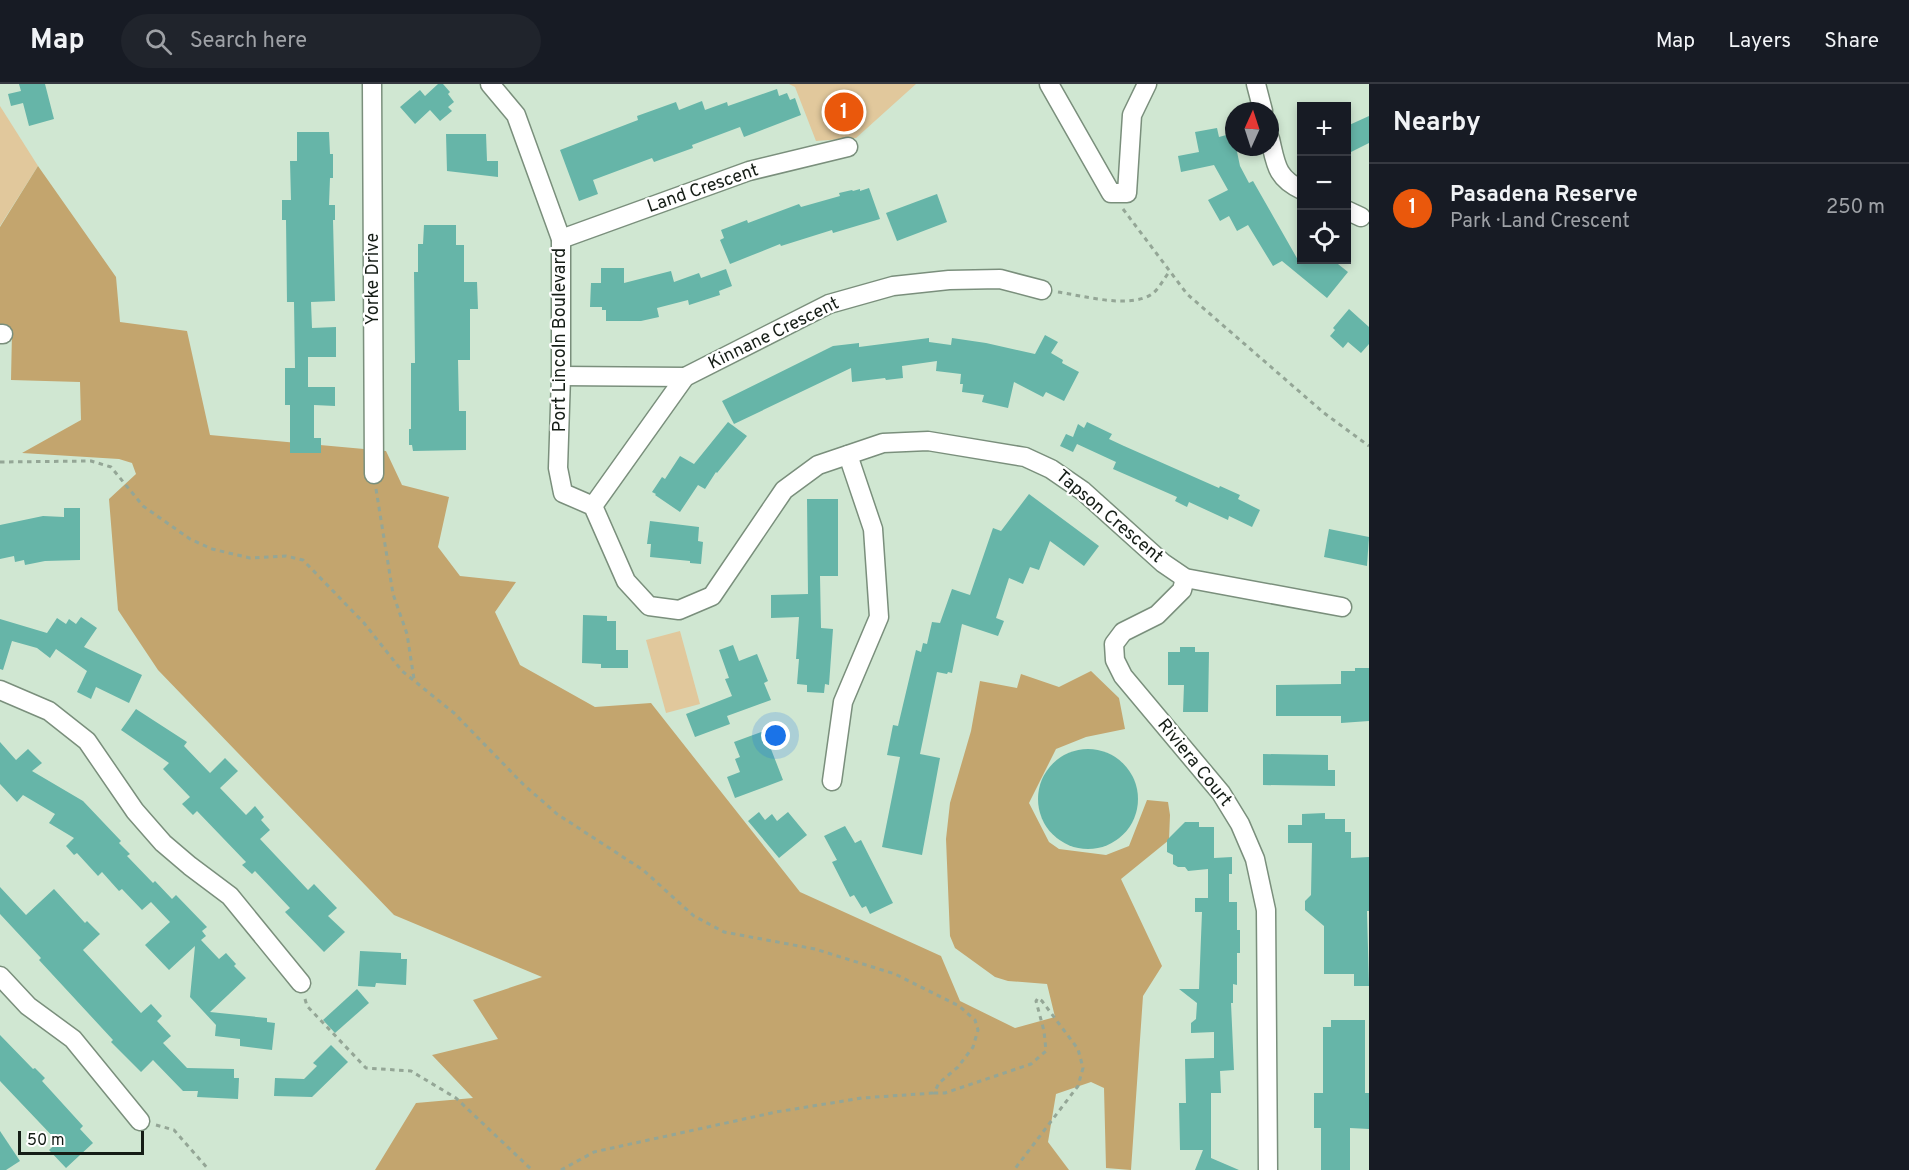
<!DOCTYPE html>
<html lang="en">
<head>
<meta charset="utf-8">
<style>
	body { margin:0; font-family:Overpass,sans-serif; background:#20242c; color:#f1f3f6 }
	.controls { position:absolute; right:18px; top:18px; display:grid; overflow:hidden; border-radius:0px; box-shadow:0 3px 9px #0003 }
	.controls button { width:54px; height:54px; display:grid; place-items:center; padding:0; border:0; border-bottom:2px solid #363941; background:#171b24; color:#f1f3f6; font:30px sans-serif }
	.compass { position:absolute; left:1225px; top:18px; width:54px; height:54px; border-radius:50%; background:#171b24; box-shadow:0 3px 9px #0003; rotate:3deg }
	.scale { position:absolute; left:18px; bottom:15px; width:126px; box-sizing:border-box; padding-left:6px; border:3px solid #151d16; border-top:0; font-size:16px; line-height:21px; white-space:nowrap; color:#151d16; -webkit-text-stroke:4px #fff; paint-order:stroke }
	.you { position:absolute; left:776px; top:652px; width:21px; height:21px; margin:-15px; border:4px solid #fff; border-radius:50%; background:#1a73e8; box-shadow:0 0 0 9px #1a73e833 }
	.badge { display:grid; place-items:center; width:39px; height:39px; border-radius:50%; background:#ea580c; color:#fff; font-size:20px; font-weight:700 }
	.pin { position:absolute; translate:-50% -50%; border:3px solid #fff; box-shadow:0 2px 6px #0006 }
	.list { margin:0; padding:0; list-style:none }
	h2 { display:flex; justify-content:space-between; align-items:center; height:78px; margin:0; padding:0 24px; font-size:26px }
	h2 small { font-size:20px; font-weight:400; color:#9ea1a6 }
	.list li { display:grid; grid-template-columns:39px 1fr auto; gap:18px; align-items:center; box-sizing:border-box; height:90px; padding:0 24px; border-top:2px solid #363941 }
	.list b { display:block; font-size:22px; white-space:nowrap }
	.list p { margin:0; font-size:20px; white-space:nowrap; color:#9ea1a6 }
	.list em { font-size:20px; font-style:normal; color:#9ea1a6 }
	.icon { flex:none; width:33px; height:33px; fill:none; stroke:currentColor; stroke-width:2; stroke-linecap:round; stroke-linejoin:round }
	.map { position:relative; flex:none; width:1369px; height:1086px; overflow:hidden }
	header { display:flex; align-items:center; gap:36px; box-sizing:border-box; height:84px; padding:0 30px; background:#171b24; border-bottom:2px solid #363941 }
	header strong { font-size:28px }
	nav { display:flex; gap:33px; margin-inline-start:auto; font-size:21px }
	.search { width:420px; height:54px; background:#20242c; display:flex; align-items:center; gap:15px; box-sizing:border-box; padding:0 21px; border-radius:33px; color:#9ea1a6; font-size:22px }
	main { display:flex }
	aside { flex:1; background:#171b24 }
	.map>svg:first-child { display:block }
	.green { fill:#e1c89c }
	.forest { fill:#c3a56e }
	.building { fill:#66b5a8 }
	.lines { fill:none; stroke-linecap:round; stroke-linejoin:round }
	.minor-casing { stroke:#7a8f7c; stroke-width:21 }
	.path { stroke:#94a696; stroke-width:3; stroke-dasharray:4.5 4.5; stroke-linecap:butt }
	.minor { stroke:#fff; stroke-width:18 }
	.labels { text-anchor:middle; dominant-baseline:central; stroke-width:4.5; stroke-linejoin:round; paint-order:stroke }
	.street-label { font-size:18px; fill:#151d16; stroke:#fff }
</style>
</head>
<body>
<header>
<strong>Map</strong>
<div class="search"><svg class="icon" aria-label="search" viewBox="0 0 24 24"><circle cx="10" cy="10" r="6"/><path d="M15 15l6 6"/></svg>Search here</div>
<nav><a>Map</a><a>Layers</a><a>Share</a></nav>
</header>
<main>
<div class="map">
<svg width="1369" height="1086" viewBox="0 0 1369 1086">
	<rect width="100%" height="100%" fill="#d0e7d2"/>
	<g class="green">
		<polygon points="789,0 916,0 856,54 816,57 795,3"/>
		<polygon points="0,22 38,82 0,142"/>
		<polygon points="680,547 700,620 666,629 646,556"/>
	</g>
	<polygon class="forest" points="38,82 116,193 120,238 187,247 210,351 386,367 402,401 449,413 438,463 460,492 516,498 495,528 520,581 595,623 651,619 800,808 941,872 960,917 1015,944 1055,933 1047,900 1008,897 995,893 955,864 950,852 946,755 950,719 971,647 980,597 1017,604 1021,590 1059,603 1091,587 1119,614 1125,645 1086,653 1056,665 1029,719 1049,758 1059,765 1106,771 1129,762 1147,716 1168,718 1170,731 1169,756 1121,795 1162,882 1143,912 1131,1086 1106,1084 1104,1004 1091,998 1056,1010 1048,1058 1069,1086 375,1086 416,1019 473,1014 432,971 498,955 473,916 542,893 394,831 158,586 118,526 109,415 136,390 132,379 119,375 22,369 81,336 80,298 11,296 12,248 0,247 0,143"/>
	<g class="building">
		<polygon points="19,0 45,0 54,35 29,42 23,19 11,22 8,10 21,7"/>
		<polygon points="438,0 443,0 450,8 448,10 454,18 448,23 452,27 440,37 430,26 415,40 400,23 420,6 425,12"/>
		<polygon points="777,5 779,12 787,9 790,16 795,14 801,31 744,53 740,43 692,61 693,64 654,78 652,74 593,96 598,110 579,117 560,66 638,36 637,32 676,18 679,26 702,17 705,26 727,18 728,22"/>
		<polygon points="1369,32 1369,59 1347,70 1347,42"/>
		<polygon points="1217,44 1219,53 1230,50 1232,63 1236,63 1240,82 1249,99 1253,97 1298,176 1333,176 1348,188 1327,214 1282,177 1273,182 1248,141 1237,147 1229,132 1220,137 1208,116 1228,106 1214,81 1181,88 1178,72 1199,68 1195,48"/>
		<polygon points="297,48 329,48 330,70 333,70 333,94 330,94 329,121 335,121 335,136 333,136 335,217 311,218 312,244 336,243 336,273 308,273 308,303 335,303 335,322 314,321 314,354 321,354 321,369 290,369 290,321 285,321 285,284 295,284 294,218 287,218 286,136 282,136 282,116 291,116 290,77 297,77"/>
		<polygon points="446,50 486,50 487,77 498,77 498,93 447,87"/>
		<polygon points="869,104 880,135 833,149 832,146 781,162 780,160 730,180 720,156 724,154 721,146 747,136 748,139 799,120 801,123 840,112 839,109 852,106 853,107 860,105 860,107"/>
		<polygon points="937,110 947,138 897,157 886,129"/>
		<polygon points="424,141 456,141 456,161 464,161 464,198 477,198 478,225 470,225 470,276 458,276 459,327 466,327 466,366 413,367 412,361 409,361 409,345 411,345 411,279 415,279 414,188 418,188 418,160 423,160"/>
		<polygon points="601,184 624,184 624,199 671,187 674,198 699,189 701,194 726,185 732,202 719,207 720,211 689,221 688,216 657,224 659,233 641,237 606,237 606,226 602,226 602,223 590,223 591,199 601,199"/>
		<polygon points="1349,225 1369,243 1369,260 1361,269 1348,258 1343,264 1330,252 1335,246 1333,244"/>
		<polygon points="1045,251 1058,258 1051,269 1063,276 1062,279 1079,288 1064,317 1046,308 1043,313 1014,298 1008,324 982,318 984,311 962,308 963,300 960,300 961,290 936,287 937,277 902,282 903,294 886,296 885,294 852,298 851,284 734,340 722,317 833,262 859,259 859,263 929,254 929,258 951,261 952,254 986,259 1035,270"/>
		<polygon points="728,338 747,352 717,389 716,388 705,405 698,401 680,428 655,411 656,410 652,408 662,393 665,395 680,372 694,380"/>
		<polygon points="1087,338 1112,350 1109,355 1124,362 1219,404 1220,402 1240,411 1238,415 1260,426 1252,443 1229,432 1228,436 1189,418 1187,423 1175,417 1177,413 1113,385 1116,378 1077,360 1073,368 1060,362 1066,350 1073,353 1078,340 1084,344"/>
		<polygon points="1029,410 1099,462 1084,482 1050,457 1039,486 1030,483 1023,500 1009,494 996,534 1004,537 998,552 962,540 952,589 948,588 947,590 937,588 920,670 940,674 922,771 882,763 900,673 887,671 893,641 898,642 916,566 921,568 923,559 927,560 932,538 940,539 952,505 970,511 993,444 1001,447"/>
		<polygon points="807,415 838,415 838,492 820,492 821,544 833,545 829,601 825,600 824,609 807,608 807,601 797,600 799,575 796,575 799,533 771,534 771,511 808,510"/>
		<polygon points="64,424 80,424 80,476 45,477 25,481 24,476 15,478 14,472 0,475 0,441 43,432 64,433"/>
		<polygon points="650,437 699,443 698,457 703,458 701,480 690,479 690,477 650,473 651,460 647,460"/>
		<polygon points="1329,445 1369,453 1367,482 1324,473"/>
		<polygon points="583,531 607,532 607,537 616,537 616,566 628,566 628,584 601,584 601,580 582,579"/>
		<polygon points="81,533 97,544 84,563 142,591 129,619 96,603 91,615 77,608 87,587 56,565 50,574 37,564 12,557 3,586 0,585 0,535 47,549 57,534 66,540 69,535 76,540"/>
		<polygon points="733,561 739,577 757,570 768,597 764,599 771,616 727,632 730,640 695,653 686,630 732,612 725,595 729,594 719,566"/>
		<polygon points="1180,563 1195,563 1195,568 1209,568 1208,628 1183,628 1184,601 1168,601 1168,568 1180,568"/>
		<polygon points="1355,584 1369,584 1369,637 1341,639 1341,632 1276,632 1276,601 1341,600 1341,587 1355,587"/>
		<polygon points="136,625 187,658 184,662 210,689 225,674 238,687 220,704 246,731 255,722 264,733 261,736 270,746 260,755 308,806 314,800 337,824 328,832 345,848 324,868 285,828 290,824 255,787 252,790 242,781 246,778 197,727 193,731 182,720 190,713 163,685 169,679 121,646"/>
		<polygon points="764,647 783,696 735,714 727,693 740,688 735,675 740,673 734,658"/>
		<polygon points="0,658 16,676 28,665 42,679 32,687 83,717 121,757 119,759 130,770 127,772 153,799 155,797 172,815 176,811 207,843 202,847 206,852 201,856 219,875 226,869 236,880 234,882 246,894 210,928 267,934 267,938 275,939 272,966 240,962 240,955 215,952 216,941 190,913 195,862 169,886 145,861 170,838 151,818 142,826 122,805 119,807 102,788 98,792 77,769 74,771 66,762 74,754 49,739 55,730 23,711 17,718 0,700"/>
		<circle cx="1088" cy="715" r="50"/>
		<polygon points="1263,670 1328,671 1328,686 1335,686 1335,702 1263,701"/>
		<polygon points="759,728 765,736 772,730 777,737 788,728 807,751 779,774 748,737"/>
		<polygon points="1325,729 1325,735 1345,735 1345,748 1351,748 1351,774 1369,773 1369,827 1367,827 1369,902 1354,902 1354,890 1324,890 1324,842 1305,826 1305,817 1311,811 1312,759 1288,759 1288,741 1302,741 1302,730"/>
		<polygon points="1185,738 1199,738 1199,743 1214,743 1214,774 1232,773 1232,790 1229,790 1229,818 1237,818 1237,846 1240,846 1240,869 1237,869 1237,901 1233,900 1233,919 1231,919 1234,986 1220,987 1221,1009 1211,1009 1211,1074 1239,1086 1195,1086 1203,1066 1180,1066 1179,1019 1186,1019 1185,975 1214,974 1214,948 1191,949 1191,939 1196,935 1197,919 1179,905 1199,905 1202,828 1195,828 1195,814 1208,814 1208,785 1188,787 1185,783 1178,783 1173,780 1173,771 1167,768 1167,756"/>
		<polygon points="845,742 855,759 861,756 893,819 870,830 866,822 862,824 854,811 850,813 832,778 837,776 824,752"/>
		<polygon points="0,803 26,831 54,805 85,839 87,837 100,850 83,866 141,929 151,920 162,932 157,937 171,952 163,959 187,984 234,985 234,994 239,994 238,1015 197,1013 198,1007 183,1007 153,976 141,988 111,958 113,956 39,876 41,874 0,830"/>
		<polygon points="360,867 401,869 401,875 407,875 406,901 376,899 375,903 358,902"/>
		<polygon points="357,905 369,919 335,949 323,936"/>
		<polygon points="1331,936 1365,936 1365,1009 1369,1009 1369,1045 1350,1044 1350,1086 1321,1086 1321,1044 1314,1044 1314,1009 1323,1009 1323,943 1331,943"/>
		<polygon points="0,951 33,985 35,984 45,994 42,997 83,1042 80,1045 93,1059 66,1084 49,1066 58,1058 0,997"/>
		<polygon points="331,961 348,978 312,1013 274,1012 275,994 304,995 317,982 313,979"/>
		<polygon points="0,1047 20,1077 6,1086 0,1086"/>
	</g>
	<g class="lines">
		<defs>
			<g id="minor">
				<polyline points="372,0 374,390"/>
				<polyline points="490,0 516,31 561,155 561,292 558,384 563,409 593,422 626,497 649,522 679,526 712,512 784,406 818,381 883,359 928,357 1025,373 1051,385 1083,407 1163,479 1185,494 1342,523"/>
				<polyline points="1049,0 1111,109 1127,109 1132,31 1147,0"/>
				<polyline points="1256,0 1263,27"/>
				<path d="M 1270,55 C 1276,80 1276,94 1302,106"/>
				<polyline points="1346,126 1361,133"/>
				<polyline points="561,155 749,87 848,63"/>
				<polyline points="0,250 3,250"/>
				<polyline points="561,292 685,293"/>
				<polyline points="593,422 685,293 829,220 893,202 949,196 1000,195 1042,206"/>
				<polyline points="1185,494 1182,506 1157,531 1123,548 1114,560 1115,576 1123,592 1221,709 1240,740 1255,775 1266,826 1268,1086"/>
				<polyline points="0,606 49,627 87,657 135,727 163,759 190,782 230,812 301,899"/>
				<polyline points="832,697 843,618 879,533 873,445 848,371"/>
				<polyline points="0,892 28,922 73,955 140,1037"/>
			</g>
		</defs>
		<use href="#minor" class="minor-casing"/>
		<g class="path">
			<polyline points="1123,125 1187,210 1324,329 1369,362"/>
			<path d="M 1058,208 C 1084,212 1130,225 1152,210 C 1159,205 1164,194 1170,187"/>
			<polyline points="0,378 91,377 111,383 143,422 190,455 212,465 250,474 286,472 303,476 364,539 402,587 454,629 523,700 557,730 643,786 694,832 724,848 815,865 895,890 959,922 975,936 978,946 973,963 958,983 939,999 934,1009 945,1009 1031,980 1046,967 1044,947 1036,917 1038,914 1042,917 1078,965 1083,984 1078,1002 1014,1086"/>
			<polyline points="376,405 393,510 407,550 414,595"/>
			<polyline points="305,915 307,922 366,984 411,987 456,1014 532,1086"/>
			<polyline points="156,1041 174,1046 209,1086"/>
			<polyline points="561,1086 594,1068 776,1028 862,1014 934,1009"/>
		</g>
		<use href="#minor" class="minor"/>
	</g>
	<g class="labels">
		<g class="street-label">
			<text transform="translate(703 105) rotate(-19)">Land Crescent</text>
			<text transform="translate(373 195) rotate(-90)">Yorke Drive</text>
			<text transform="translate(774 250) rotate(-26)">Kinnane Crescent</text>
			<text transform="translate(560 256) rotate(-90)">Port Lincoln Boulevard</text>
			<text transform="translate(1109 433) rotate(40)">Tapson Crescent</text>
			<text transform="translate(1194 679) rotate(51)">Riviera Court</text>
		</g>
	</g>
</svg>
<div class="controls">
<button>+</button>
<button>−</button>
<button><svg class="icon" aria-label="locate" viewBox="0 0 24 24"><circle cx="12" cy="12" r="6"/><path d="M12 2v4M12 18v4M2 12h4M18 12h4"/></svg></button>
</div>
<svg class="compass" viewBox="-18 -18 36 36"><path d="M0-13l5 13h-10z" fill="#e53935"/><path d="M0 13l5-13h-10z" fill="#9ea1a6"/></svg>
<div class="scale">50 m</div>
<div class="you"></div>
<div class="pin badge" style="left:844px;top:28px">1</div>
</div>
<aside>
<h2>Nearby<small></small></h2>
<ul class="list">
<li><span class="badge">1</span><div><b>Pasadena Reserve</b><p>Park · Land Crescent</p></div><em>250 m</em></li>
</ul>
</aside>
</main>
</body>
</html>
